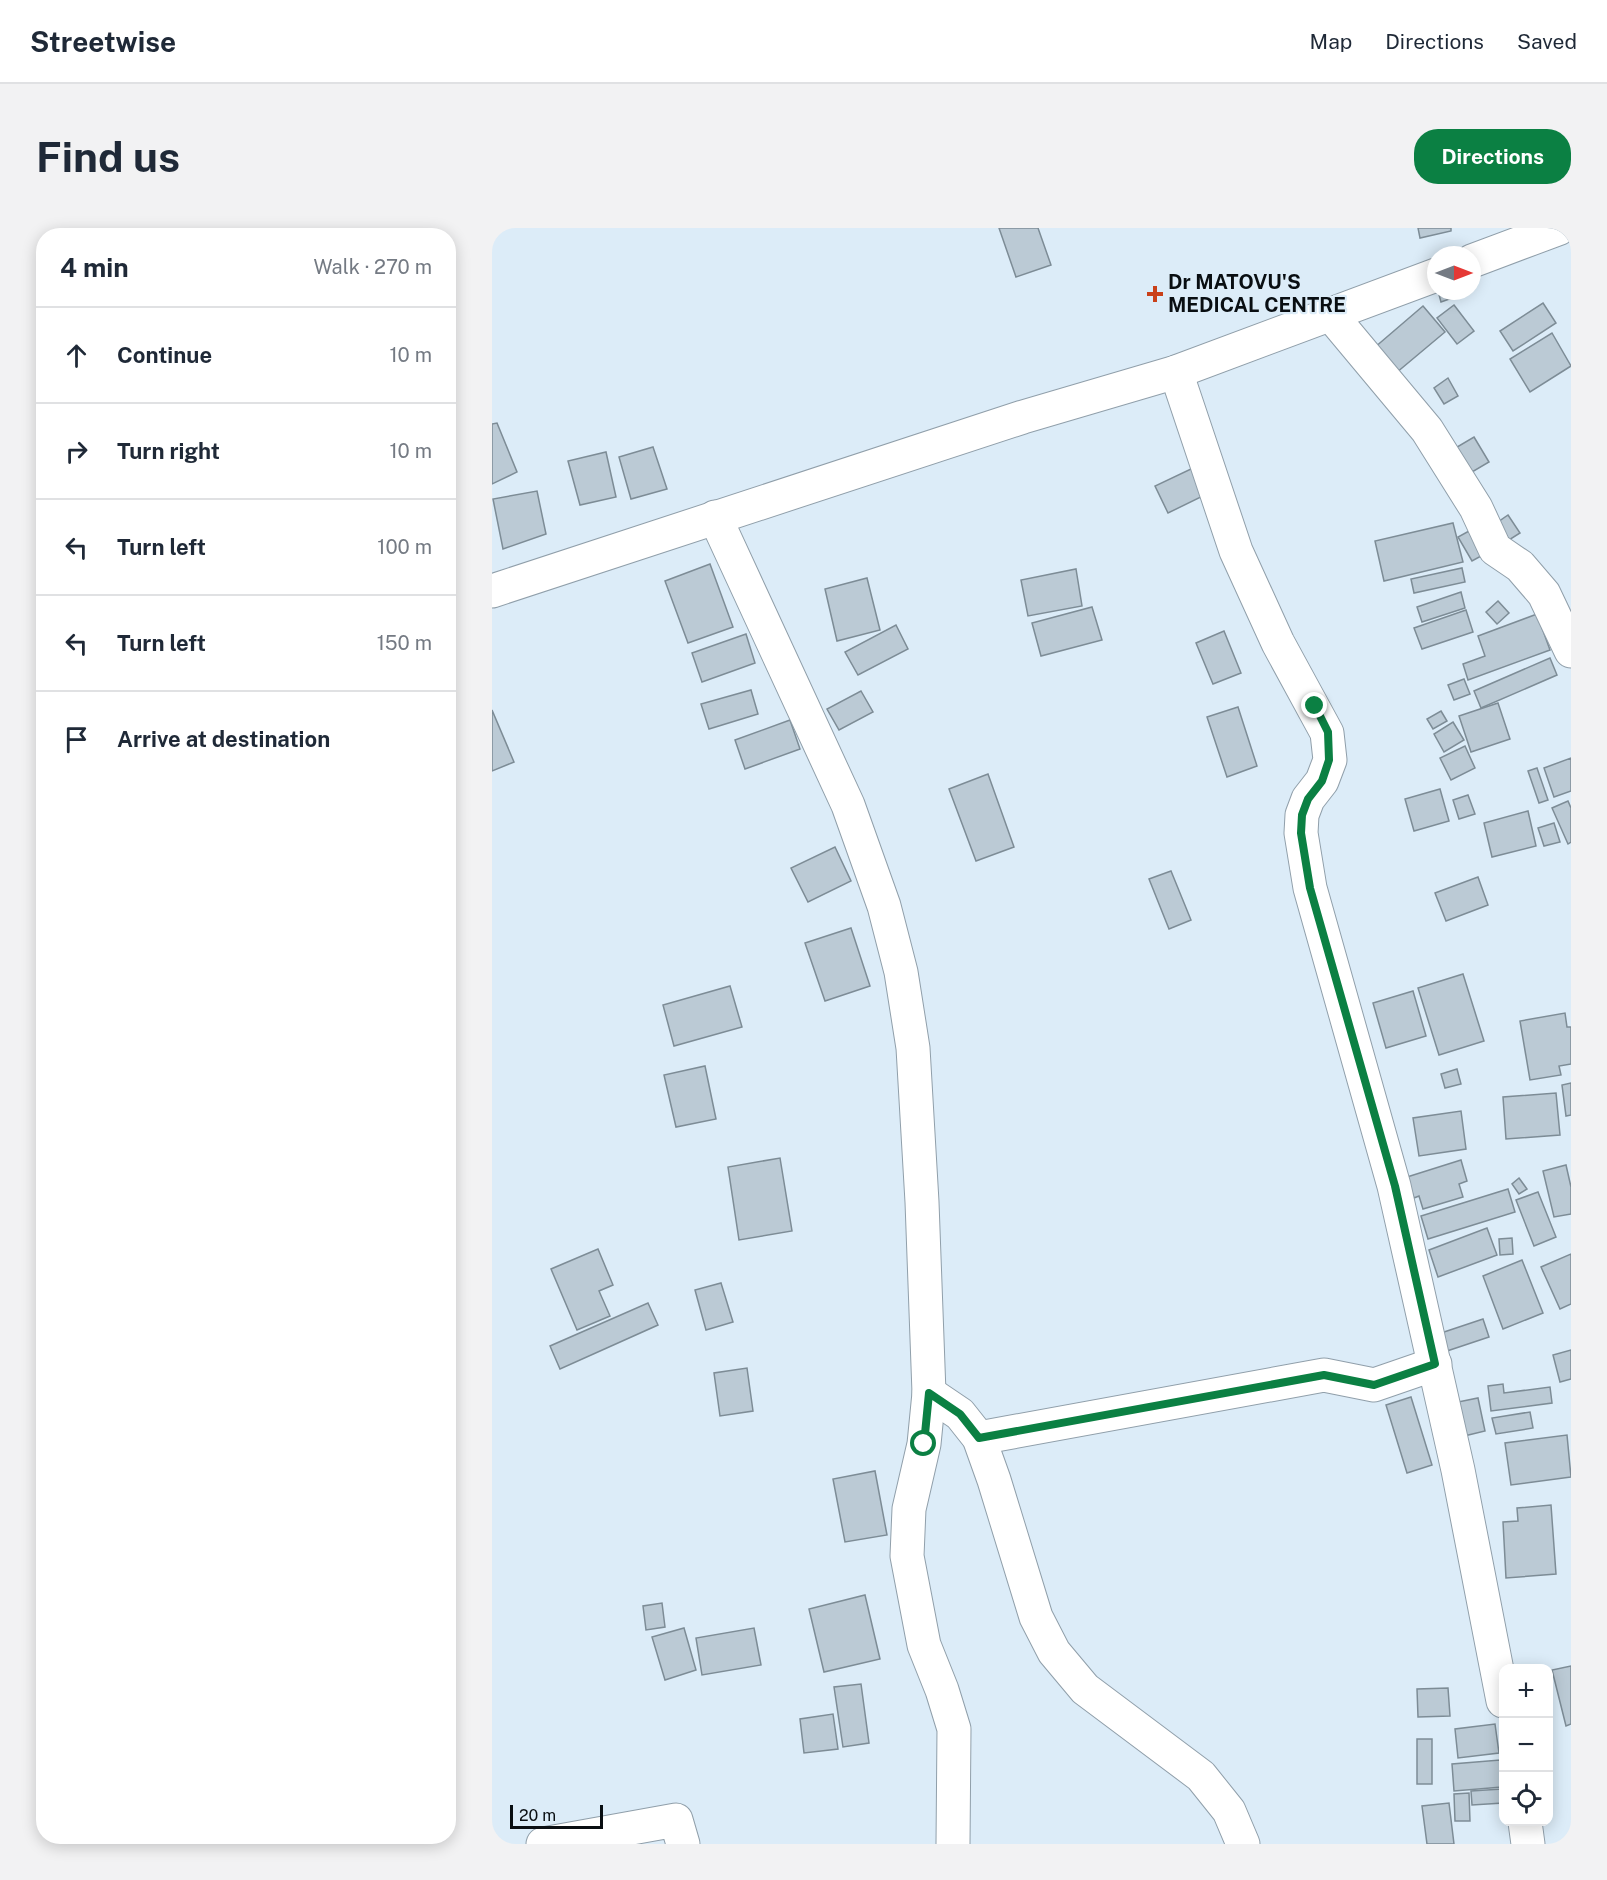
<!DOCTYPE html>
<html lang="en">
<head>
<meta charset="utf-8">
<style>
	body { margin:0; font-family:"Public Sans",sans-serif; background:#f2f2f3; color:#1f2937 }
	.controls { position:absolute; right:18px; bottom:18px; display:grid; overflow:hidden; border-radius:12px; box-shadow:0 3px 15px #0003 }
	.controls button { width:54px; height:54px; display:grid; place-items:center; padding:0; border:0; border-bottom:2px solid #e0e1e3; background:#fff; color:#1f2937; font:30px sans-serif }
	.compass { position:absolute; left:935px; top:18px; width:54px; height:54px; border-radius:50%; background:#fff; box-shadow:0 3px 15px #0003; rotate:90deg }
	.scale { position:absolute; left:18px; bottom:15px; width:93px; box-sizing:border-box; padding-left:6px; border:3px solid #090e12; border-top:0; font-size:16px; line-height:21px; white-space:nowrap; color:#090e12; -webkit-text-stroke:4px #dcecf8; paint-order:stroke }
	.stop { position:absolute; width:18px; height:18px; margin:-14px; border:4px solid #0b8043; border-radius:50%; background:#fff }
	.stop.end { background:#0b8043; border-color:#fff; box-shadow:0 2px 6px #0008 }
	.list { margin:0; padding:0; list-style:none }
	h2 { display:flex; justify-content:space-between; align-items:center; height:78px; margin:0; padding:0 24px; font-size:26px }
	h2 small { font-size:20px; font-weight:400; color:#747a83 }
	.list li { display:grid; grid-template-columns:39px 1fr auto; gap:18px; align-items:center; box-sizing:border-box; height:96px; padding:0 24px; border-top:2px solid #e0e1e3 }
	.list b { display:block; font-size:22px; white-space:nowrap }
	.list em { font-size:20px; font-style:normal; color:#747a83 }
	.icon { flex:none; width:33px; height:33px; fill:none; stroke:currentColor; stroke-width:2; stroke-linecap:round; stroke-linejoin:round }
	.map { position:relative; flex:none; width:1079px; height:1616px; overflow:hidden; border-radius:24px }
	header { display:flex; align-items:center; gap:36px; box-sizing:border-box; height:84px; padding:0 30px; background:#fff; border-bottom:2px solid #e0e1e3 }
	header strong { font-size:28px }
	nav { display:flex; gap:33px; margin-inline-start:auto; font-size:21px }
	.intro { display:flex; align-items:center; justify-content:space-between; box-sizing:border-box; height:144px; padding:0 36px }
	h1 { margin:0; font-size:42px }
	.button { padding:15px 27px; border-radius:24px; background:#0b8043; color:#fff; font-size:21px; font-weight:700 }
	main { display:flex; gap:36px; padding:0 36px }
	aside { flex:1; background:#fff; border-radius:24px; box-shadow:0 3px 15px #0003 }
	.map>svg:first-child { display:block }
	.building { fill:#bbcad5; stroke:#7d8c96; stroke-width:1.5 }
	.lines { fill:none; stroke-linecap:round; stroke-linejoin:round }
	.minor-casing { stroke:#909faa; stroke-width:35 }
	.minor { stroke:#fff; stroke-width:33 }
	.route { stroke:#0b8043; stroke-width:8 }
	.poi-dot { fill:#c94019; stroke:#dcecf8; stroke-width:2 }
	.labels { text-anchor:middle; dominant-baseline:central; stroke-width:4.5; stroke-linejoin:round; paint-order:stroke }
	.poi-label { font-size:20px; font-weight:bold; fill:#090e12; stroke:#dcecf8; text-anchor:start }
</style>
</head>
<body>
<header>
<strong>Streetwise</strong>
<nav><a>Map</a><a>Directions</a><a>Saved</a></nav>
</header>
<div class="intro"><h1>Find us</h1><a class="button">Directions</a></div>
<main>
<aside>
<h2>4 min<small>Walk · 270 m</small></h2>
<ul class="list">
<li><svg class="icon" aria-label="ahead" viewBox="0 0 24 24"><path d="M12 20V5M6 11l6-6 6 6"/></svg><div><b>Continue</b></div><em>10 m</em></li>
<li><svg class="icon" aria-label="right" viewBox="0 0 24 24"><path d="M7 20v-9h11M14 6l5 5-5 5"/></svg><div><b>Turn right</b></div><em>10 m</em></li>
<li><svg class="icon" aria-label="left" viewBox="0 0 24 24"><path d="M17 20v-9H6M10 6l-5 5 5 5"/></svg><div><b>Turn left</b></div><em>100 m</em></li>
<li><svg class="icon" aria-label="left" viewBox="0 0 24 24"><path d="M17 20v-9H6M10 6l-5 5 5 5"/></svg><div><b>Turn left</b></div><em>150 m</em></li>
<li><svg class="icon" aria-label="arrive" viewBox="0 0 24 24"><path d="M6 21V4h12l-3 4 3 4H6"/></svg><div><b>Arrive at destination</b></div></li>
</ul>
</aside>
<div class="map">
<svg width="1079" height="1616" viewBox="0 0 1079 1616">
	<rect width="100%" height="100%" fill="#dcecf8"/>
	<g class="building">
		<polygon points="507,0 546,0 559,37 524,49"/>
		<polygon points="926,0 959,0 959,3 928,10"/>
		<polygon points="946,63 977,63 977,64 949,74"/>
		<polygon points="1051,75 1064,95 1021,123 1008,103"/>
		<polygon points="962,77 982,103 965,116 945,90"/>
		<polygon points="931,78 953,104 904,145 882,120"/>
		<polygon points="1060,105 1079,138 1038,164 1018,131"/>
		<polygon points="956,150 966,168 952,176 942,160"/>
		<polygon points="5,195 25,244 0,256 0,196"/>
		<polygon points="982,209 997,234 975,247 960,222"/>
		<polygon points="161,219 175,261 139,271 127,229"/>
		<polygon points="114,224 124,269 88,277 76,233"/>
		<polygon points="701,240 713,267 676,285 663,258"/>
		<polygon points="45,263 54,306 11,321 1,271"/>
		<polygon points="1016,287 1028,305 1017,312 1006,294"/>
		<polygon points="961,295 971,334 892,353 883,313"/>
		<polygon points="977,303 991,327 980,333 966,309"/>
		<polygon points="218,336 241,399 196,415 173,353"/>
		<polygon points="970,340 973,354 922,365 919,351"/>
		<polygon points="584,341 590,378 536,388 529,352"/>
		<polygon points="375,350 388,402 345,413 333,361"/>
		<polygon points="969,364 973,380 930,394 925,379"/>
		<polygon points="1006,373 1017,385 1005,396 994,384"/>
		<polygon points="600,379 610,412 549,428 540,395"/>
		<polygon points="974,382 981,404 930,421 922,400"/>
		<polygon points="1045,386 1058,422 976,452 971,436 993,428 986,408"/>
		<polygon points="404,397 416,421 366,447 353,424"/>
		<polygon points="732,403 749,445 721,456 704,415"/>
		<polygon points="254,406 263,435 210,454 200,425"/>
		<polygon points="1058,430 1065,447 989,480 982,463"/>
		<polygon points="972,451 978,466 962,472 956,457"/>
		<polygon points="259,462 266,486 217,501 209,476"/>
		<polygon points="369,463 381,484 347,502 335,481"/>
		<polygon points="1006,475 1018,511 979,524 967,488"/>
		<polygon points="746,479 765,538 735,549 715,489"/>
		<polygon points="0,482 22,534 0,543"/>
		<polygon points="949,483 955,493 941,501 935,491"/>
		<polygon points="298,492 308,521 253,541 243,512"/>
		<polygon points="961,494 972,512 952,524 942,506"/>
		<polygon points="973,518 983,540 959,552 948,530"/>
		<polygon points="1079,530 1079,563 1062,569 1052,540"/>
		<polygon points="1045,540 1056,572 1047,575 1036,543"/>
		<polygon points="496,546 522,619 484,633 457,561"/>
		<polygon points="948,561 957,593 922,603 913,571"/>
		<polygon points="976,567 983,586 967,591 961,572"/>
		<polygon points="1076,573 1079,580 1079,614 1076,616 1060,580"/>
		<polygon points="1036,583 1044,618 1000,629 992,595"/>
		<polygon points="1062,595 1068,614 1052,618 1046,600"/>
		<polygon points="343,619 359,653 316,674 299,640"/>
		<polygon points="679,643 699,692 677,701 657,651"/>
		<polygon points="986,649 996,677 954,693 943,665"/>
		<polygon points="359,700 378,758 333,773 313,715"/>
		<polygon points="971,746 992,813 947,827 926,760"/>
		<polygon points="238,758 250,799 182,818 171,777"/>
		<polygon points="921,763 934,808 894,820 881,775"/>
		<polygon points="1073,785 1075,799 1079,799 1079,836 1067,838 1069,847 1038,852 1028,793"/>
		<polygon points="213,838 224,891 184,899 172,847"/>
		<polygon points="965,841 969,856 953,860 949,846"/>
		<polygon points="1079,855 1079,887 1074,888 1070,857"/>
		<polygon points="1064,865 1068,907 1014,911 1011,869"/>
		<polygon points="969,883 974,921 927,928 921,890"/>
		<polygon points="288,930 300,1003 247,1012 236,939"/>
		<polygon points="969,932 975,953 967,956 971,969 931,981 927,968 922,970 915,949"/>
		<polygon points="1074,937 1079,959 1079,986 1062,989 1051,943"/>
		<polygon points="1027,950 1035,961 1027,966 1020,956"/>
		<polygon points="1016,961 1023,984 936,1011 929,988"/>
		<polygon points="1046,964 1064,1009 1042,1018 1024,972"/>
		<polygon points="995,1000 1005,1027 946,1049 937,1022"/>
		<polygon points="1020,1010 1021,1026 1008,1027 1007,1011"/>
		<polygon points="106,1021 121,1057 107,1063 118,1088 85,1102 59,1041"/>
		<polygon points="1079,1026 1079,1076 1068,1081 1049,1039"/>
		<polygon points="1030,1032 1051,1085 1011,1101 991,1048"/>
		<polygon points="229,1055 241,1094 214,1102 203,1062"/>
		<polygon points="156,1075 166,1097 68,1141 58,1118"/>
		<polygon points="991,1091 997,1109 952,1124 946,1106"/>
		<polygon points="1079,1122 1079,1151 1068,1154 1061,1127"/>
		<polygon points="255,1140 261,1183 228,1188 222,1145"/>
		<polygon points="1011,1156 1012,1165 1058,1159 1060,1175 999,1183 996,1158"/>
		<polygon points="919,1169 940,1237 915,1245 894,1177"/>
		<polygon points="986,1170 993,1203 968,1209 961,1175"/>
		<polygon points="1038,1184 1041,1200 1004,1206 1000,1190"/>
		<polygon points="1075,1207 1079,1249 1019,1257 1013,1215"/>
		<polygon points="383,1243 395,1307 353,1314 341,1251"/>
		<polygon points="1059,1277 1064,1346 1014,1350 1011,1294 1026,1293 1025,1280"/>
		<polygon points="373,1367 388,1431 332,1444 317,1381"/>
		<polygon points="170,1375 173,1399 154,1402 151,1378"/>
		<polygon points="192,1400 204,1442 173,1452 160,1409"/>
		<polygon points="262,1400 269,1437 210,1447 204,1410"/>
		<polygon points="1079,1438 1079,1496 1074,1498 1060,1442"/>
		<polygon points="369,1456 377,1515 351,1519 342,1459"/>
		<polygon points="956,1460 958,1488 926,1489 925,1461"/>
		<polygon points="341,1486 346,1521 312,1525 308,1491"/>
		<polygon points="1003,1496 1007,1525 966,1530 963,1501"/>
		<rect x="925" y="1511" width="15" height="45"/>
		<polygon points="1008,1532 1010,1559 962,1563 960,1536"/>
		<polygon points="1010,1561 1011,1575 980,1577 979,1563"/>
		<polygon points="977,1565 978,1593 963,1593 962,1566"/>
		<polygon points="957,1575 962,1616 935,1616 930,1578"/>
	</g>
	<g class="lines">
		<defs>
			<g id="minor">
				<polyline points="980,33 1068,0"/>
				<polyline points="839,87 935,202 984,280 1003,321 1028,338 1052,366 1079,423"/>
				<polyline points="684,144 744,323 786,415 835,505 838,532 830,553 816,571 810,587 809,605 818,660 902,958 966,1242 1011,1473"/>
				<polyline points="223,289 356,577 392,678 409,744 421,820 430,974 437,1165 432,1216 417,1281 415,1328 432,1417 450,1462 462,1501 461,1616"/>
				<polyline points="0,363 531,189 684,144 944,47"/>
				<polyline points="437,1165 468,1186 487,1210 502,1252 544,1389 562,1424 593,1461 709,1548 737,1583 751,1616"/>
				<polyline points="487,1210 832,1147 882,1157 943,1136"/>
				<polyline points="1033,1594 1036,1616"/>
				<polyline points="51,1616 184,1592 191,1616"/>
			</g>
		</defs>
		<use href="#minor" class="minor-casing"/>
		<use href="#minor" class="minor"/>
	</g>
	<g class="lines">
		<polyline class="route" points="432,1216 437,1165 468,1186 487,1210 832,1147 882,1157 943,1136 903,958 818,660 809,605 810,587 816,571 830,553 837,532 836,504 823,478"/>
	</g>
	<path class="poi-dot" d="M660 57h6v6h6v6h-6v6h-6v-6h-6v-6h6z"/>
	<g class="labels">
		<g class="poi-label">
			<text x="676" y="54">Dr MATOVU'S<tspan x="676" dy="23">MEDICAL CENTRE</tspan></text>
		</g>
	</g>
</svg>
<div class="controls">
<button>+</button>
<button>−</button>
<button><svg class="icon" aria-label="locate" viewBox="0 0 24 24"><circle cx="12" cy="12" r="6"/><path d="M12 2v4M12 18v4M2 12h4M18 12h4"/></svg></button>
</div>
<svg class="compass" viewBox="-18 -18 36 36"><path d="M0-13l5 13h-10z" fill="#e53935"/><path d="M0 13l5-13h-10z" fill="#747a83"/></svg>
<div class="scale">20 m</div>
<div class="stop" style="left:432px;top:1216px"></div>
<div class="stop end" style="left:823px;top:478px"></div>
</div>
</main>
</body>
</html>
